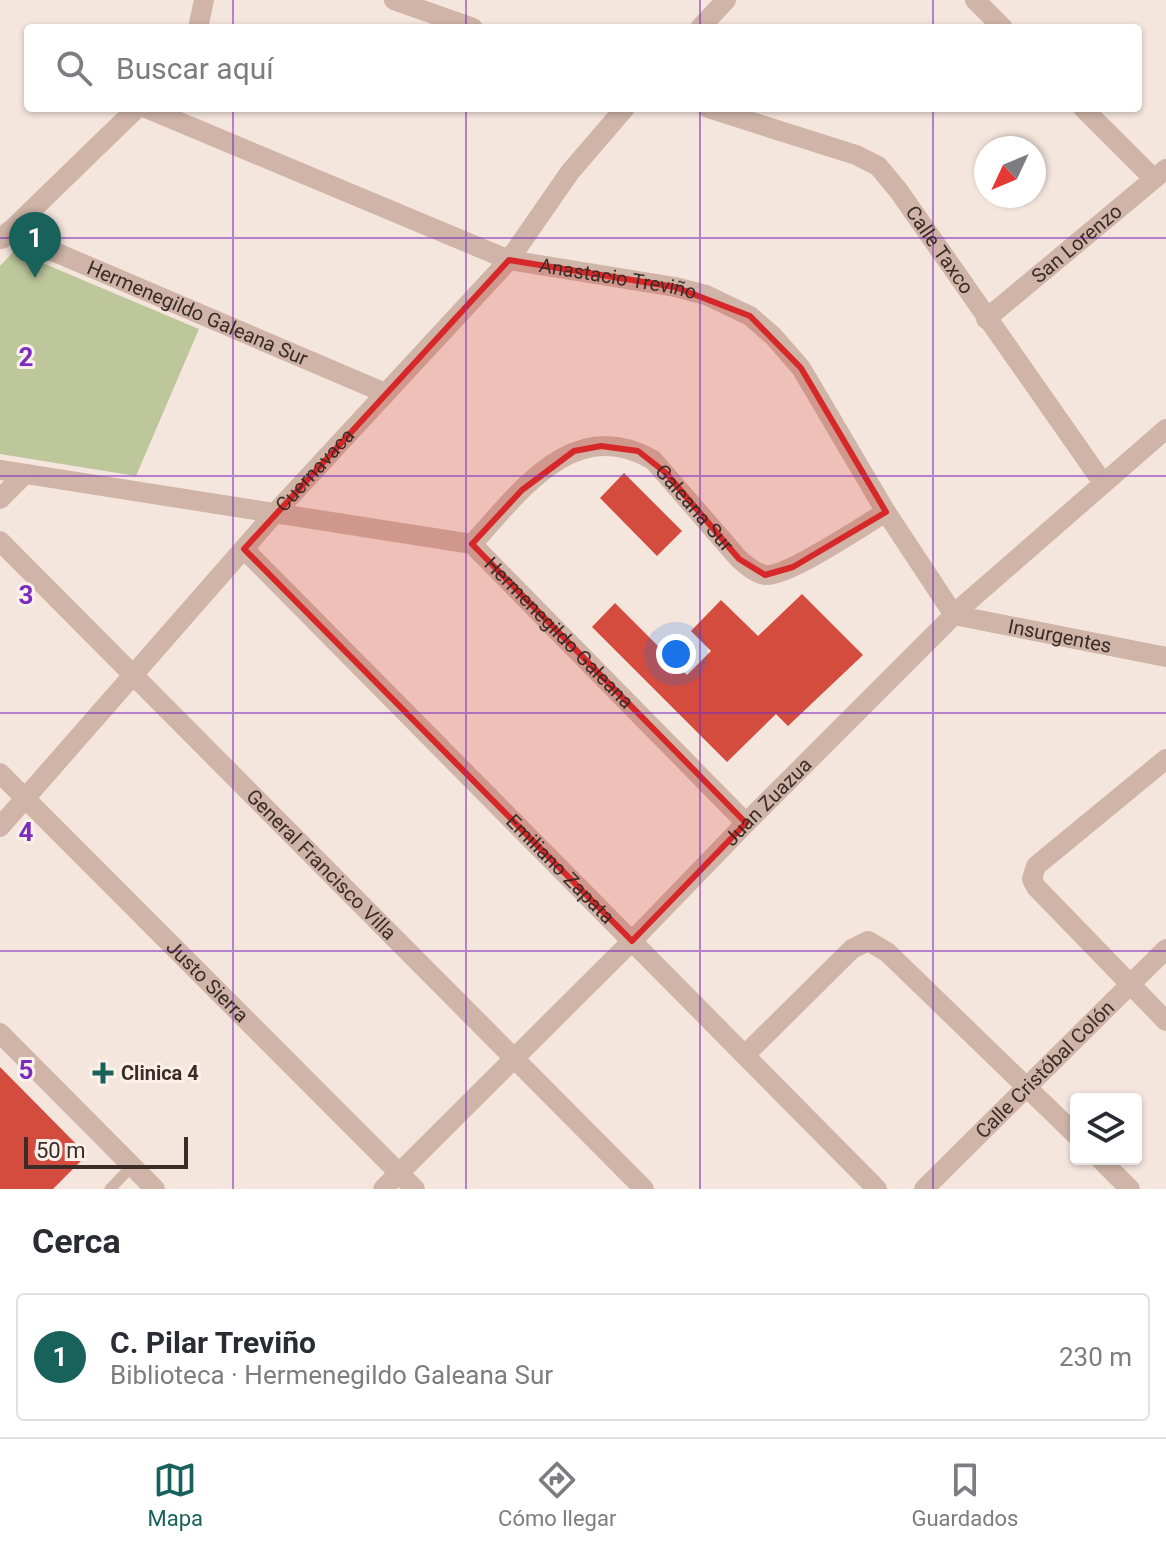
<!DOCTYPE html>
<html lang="es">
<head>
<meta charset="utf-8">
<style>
	body { margin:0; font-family:Roboto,sans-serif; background:#f2f2f3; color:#2b2b33 }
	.controls { position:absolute; right:24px; bottom:24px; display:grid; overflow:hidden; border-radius:8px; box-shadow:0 2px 6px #0004 }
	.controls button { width:72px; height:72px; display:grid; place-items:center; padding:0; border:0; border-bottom:2px solid #e1e1e2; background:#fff; color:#2b2b33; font:40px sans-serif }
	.compass { position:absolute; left:974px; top:136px; width:72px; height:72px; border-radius:50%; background:#fff; box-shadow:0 2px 6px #0004; rotate:226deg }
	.scale { position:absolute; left:24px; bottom:20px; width:164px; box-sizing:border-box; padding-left:8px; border:4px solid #3b2c28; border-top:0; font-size:22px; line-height:28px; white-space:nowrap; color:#3b2c28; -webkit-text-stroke:6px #fcf1ea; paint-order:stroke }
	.you { position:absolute; left:676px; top:654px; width:28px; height:28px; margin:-20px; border:6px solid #fff; border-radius:50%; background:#1a73e8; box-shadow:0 0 0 12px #1a73e833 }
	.badge { display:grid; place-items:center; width:52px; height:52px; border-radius:50%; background:#19625c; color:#fff; font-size:26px; font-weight:700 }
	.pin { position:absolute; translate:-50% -66px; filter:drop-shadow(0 2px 4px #0008) }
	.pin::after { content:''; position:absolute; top:42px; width:28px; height:24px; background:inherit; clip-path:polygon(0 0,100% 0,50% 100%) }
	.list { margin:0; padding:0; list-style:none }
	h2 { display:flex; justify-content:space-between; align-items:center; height:104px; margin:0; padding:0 32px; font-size:34px }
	h2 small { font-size:26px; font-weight:400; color:#7c7c81 }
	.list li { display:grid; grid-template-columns:52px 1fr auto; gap:24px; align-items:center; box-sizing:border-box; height:128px; margin:0 16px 16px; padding:0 16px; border:2px solid #e1e1e2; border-radius:8px }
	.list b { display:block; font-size:30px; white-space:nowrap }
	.list p { margin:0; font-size:26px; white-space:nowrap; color:#7c7c81 }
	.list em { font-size:26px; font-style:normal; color:#7c7c81 }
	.icon { flex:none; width:44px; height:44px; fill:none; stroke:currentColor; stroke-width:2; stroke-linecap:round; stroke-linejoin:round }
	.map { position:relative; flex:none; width:1166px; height:1189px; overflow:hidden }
	.search { position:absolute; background:#fff; box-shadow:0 2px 6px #0004; left:24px; right:24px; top:24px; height:88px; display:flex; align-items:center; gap:20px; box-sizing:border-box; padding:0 28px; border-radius:8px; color:#7c7c81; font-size:30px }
	.sheet { height:248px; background:#fff }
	nav { display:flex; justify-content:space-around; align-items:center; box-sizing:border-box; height:112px; border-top:2px solid #e1e1e2; background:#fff; font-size:22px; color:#7c7c81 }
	nav a { display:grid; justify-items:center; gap:4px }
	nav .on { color:#19625c }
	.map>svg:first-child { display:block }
	.green { fill:#bec69b }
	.building { fill:#d34c3d }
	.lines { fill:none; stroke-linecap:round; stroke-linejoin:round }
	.lane { stroke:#cfb4a7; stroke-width:11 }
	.street { stroke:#cfb4a7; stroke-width:20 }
	.marked { fill:#d62828; fill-opacity:0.2; stroke:#d62828; stroke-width:6; stroke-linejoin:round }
	.grid { fill:none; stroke:#7b2cbf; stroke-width:2; stroke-opacity:0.55 }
	.poi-dot { fill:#19625c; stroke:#fcf1ea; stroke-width:3 }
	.labels { text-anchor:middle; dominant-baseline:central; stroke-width:6; stroke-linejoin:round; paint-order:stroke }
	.street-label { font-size:20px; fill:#3b2c28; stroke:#fcf1ea }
	.poi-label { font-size:20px; font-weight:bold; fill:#3b2c28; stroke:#fcf1ea; text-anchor:start }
	.grid-label { font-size:26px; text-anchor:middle; font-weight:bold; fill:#7b2cbf; stroke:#fcf1ea; stroke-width:6; stroke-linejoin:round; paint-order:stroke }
</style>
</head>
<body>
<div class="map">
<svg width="1166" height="1189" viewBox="0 0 1166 1189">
	<rect width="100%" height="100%" fill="#f5e6dd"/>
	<polygon class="green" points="14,251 199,329 136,476 0,454 0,266"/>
	<g class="building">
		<polygon points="624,473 682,531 657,556 600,498"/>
		<polygon points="802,594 863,655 788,726 776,714 727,762 592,627 615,603 687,675 711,651 691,631 721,600 758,636"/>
		<polygon points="0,1067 87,1155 53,1189 0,1189"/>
	</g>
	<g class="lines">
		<polyline class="lane" points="110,1189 132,1166"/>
		<g class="street">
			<polyline points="394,0 473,28"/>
			<polyline points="975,0 1003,28"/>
			<polyline points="198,28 204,0"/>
			<polyline points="700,28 726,0"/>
			<path id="s1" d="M 146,108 L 509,260 L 675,287 L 706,295 L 750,316 L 773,336 L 801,368 L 886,512 L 954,615 L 1166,657"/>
			<path id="s2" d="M 708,108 L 856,155 L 878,166 L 898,190 L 1103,483"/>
			<polyline points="1083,108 1154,179"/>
			<path id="s3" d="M 8,232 L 385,393"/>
			<polyline points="2,239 137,108"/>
			<path id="s4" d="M 986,319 L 1166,169"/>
			<path id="s5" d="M 0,470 L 472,544 L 746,823"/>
			<polyline points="0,499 25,474"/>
			<path id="s6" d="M 0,541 L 644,1189"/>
			<path id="s7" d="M 472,544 C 520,492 573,414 653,460 L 739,559 C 746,565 755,573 765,575 C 786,578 864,525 886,512"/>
			<path id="s8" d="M 244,549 L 877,1189"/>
			<polyline points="1166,759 1036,866 1032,879 1036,887 1166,1021"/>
			<path id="s9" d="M 0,773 L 415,1189"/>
			<path id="s10" d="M 0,827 L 275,513 L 509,260 L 570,172 L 625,108"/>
			<polyline points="0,1033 155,1189"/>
			<polyline points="745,1055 852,949 868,941 887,952 1076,1135"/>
			<polyline points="1100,1159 1130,1189"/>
			<path id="s11" d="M 383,1189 L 632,941 L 746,823 L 963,606 L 1166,429"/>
			<path id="s12" d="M 924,1189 L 1166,949"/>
		</g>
	</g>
	<path class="marked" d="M 509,260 L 675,287 L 750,316 L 801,368 L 886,512 L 793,567 L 765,575 L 739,559 L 666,473 L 638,451 L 601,446 L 574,451 L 522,490 L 472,544 L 746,823 L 632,941 L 244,549 Z"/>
	<path class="grid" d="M 233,0 L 233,28M 466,0 L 466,28M 700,0 L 700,28M 933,0 L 933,28M 233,108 L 233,1189M 466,108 L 466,1189M 700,108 L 700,1189M 933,108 L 933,1189M 0,238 L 1166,238M 0,476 L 1166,476M 0,713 L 1166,713M 0,951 L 1166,951"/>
	<path class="poi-dot" d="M99 1061h8v8h8v8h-8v8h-8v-8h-8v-8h8z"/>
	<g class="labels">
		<g class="street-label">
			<text stroke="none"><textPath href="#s4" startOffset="118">San Lorenzo</textPath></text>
			<text stroke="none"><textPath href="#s2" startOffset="284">Calle Taxco</textPath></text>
			<text stroke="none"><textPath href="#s1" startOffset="504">Anastacio Treviño</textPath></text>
			<text stroke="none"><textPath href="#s3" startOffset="206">Hermenegildo Galeana Sur</textPath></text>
			<text stroke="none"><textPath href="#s10" startOffset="476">Cuernavaca</textPath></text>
			<text stroke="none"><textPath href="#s7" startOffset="284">Galeana Sur</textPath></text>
			<text stroke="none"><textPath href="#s5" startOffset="602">Hermenegildo Galeana</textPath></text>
			<text stroke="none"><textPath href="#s1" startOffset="1114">Insurgentes</textPath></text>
			<text stroke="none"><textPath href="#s11" startOffset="546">Juan Zuazua</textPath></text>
			<text stroke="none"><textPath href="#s6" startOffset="456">General Francisco Villa</textPath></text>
			<text stroke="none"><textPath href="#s8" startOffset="450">Emiliano Zapata</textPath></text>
			<text stroke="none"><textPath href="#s9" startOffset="294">Justo Sierra</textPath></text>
			<text stroke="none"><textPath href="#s12" startOffset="170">Calle Cristóbal Colón</textPath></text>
		</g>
		<g class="poi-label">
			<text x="121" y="1073">Clinica 4</text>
		</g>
	</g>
	<g class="grid-label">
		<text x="26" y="366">2</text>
		<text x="26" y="604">3</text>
		<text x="26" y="841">4</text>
		<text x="26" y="1079">5</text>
	</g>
</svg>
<div class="controls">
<button><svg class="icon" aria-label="layers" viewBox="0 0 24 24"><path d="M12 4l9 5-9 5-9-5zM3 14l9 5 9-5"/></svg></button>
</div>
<svg class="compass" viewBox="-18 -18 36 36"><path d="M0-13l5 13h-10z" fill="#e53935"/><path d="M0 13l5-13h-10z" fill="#7c7c81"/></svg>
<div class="scale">50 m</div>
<div class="you"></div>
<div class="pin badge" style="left:35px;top:278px">1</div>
<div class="search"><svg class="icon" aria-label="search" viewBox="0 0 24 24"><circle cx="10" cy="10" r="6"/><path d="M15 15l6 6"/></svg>Buscar aquí</div>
</div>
<section class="sheet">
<h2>Cerca<small></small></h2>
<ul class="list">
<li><span class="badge">1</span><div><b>C. Pilar Treviño</b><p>Biblioteca · Hermenegildo Galeana Sur</p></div><em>230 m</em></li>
</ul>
</section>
<nav>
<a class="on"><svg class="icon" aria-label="map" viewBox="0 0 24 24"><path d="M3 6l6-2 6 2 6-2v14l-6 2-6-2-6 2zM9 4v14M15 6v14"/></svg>Mapa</a>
<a><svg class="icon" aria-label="directions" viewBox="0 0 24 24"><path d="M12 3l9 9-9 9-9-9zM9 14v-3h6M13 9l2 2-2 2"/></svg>Cómo llegar</a>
<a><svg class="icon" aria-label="saved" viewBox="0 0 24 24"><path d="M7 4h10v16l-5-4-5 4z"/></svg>Guardados</a>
</nav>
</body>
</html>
